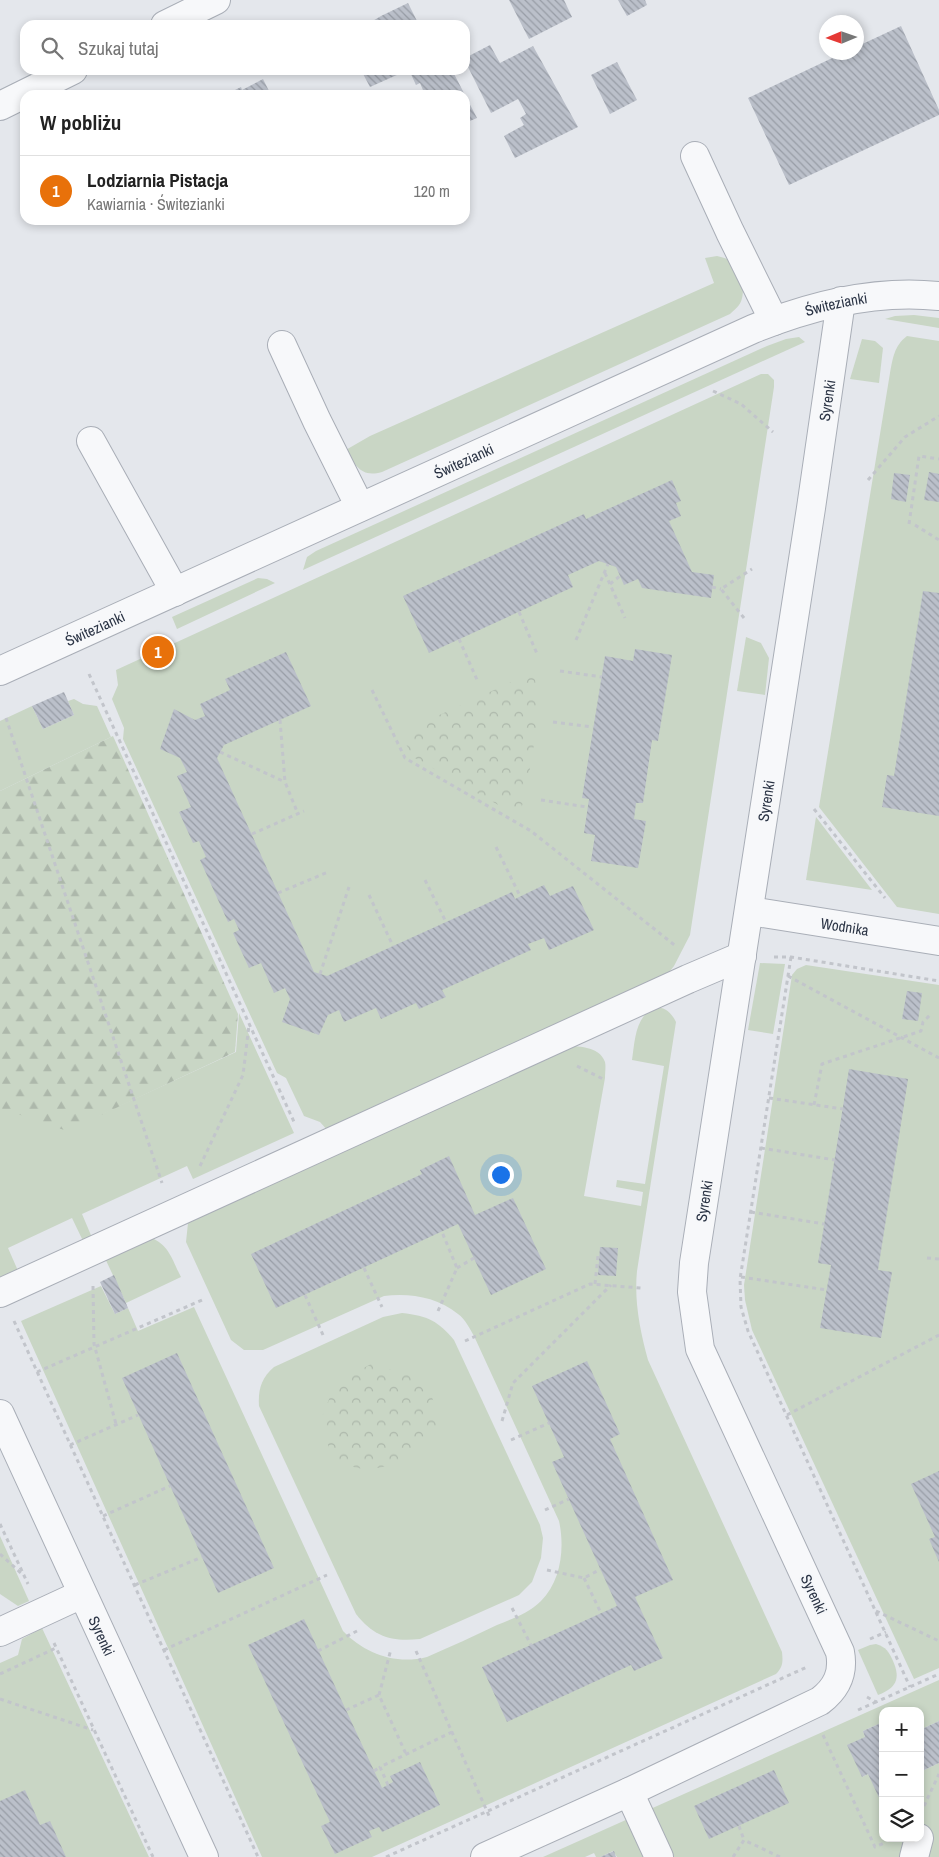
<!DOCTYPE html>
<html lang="pl">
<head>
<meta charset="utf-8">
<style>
	body { margin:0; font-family:"Archivo Narrow",sans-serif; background:#f6f6f6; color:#222 }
	.controls { position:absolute; right:15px; bottom:15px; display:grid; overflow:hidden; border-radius:10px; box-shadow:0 2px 8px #0003 }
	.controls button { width:45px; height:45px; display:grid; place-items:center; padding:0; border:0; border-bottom:1px solid #e0e0e0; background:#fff; color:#222; font:25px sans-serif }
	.compass { position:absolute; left:819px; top:15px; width:45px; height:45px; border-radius:50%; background:#fff; box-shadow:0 2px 8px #0003; rotate:268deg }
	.you { position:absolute; left:500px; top:1174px; width:18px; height:18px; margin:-12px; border:4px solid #fff; border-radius:50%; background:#1a73e8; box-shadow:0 0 0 8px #1a73e833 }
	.badge { display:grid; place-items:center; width:32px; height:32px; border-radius:50%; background:#d1495b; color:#fff; font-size:16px; font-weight:700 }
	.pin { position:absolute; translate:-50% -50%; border:2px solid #fff; box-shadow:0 1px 5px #0006 }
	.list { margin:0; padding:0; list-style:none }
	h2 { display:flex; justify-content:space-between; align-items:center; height:65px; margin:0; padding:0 20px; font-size:21px }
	h2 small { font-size:16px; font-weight:400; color:#767676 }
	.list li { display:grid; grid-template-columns:32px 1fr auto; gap:15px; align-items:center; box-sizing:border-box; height:70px; padding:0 20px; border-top:1px solid #e0e0e0 }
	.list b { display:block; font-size:19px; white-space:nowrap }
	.list p { margin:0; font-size:16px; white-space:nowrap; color:#767676 }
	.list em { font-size:16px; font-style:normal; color:#767676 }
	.icon { flex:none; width:28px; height:28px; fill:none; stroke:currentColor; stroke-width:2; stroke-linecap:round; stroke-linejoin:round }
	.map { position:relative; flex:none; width:939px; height:1857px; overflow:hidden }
	.search { position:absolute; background:#fff; box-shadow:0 2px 8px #0003; left:20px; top:20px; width:450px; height:55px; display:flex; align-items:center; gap:12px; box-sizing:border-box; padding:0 18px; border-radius:15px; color:#767676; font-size:19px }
	.panel { position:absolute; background:#fff; box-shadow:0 2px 8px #0003; left:20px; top:90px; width:450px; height:135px; border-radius:15px }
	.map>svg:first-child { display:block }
	.grass { fill:#c9d6c5 }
	.forest { fill:url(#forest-firs) }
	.park { fill:url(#park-crowns) }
	.building { fill:url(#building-back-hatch) }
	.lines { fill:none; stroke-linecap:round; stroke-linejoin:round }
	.minor-casing { stroke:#a9aeb7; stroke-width:30 }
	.path { stroke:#c2c5cb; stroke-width:3; stroke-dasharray:4 4; stroke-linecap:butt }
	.minor { stroke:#f7f8fa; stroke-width:28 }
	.labels { text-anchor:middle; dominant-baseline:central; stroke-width:4; stroke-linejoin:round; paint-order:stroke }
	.street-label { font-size:15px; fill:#2b3445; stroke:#f4f6f9 }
</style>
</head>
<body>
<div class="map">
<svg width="939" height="1857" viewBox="0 0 939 1857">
	<defs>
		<pattern id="forest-firs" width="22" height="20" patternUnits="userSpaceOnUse" patternTransform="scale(1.25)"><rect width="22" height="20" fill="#c9d6c5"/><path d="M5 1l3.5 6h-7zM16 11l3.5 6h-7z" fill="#adb8ab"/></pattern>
		<pattern id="park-crowns" width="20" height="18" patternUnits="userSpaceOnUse" patternTransform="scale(1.25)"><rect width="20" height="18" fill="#c9d6c5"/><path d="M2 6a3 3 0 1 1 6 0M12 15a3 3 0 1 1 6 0" fill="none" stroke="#adb8ab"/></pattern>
		<pattern id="building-back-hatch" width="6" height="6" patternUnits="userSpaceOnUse" patternTransform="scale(1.25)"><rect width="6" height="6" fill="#bbc0ca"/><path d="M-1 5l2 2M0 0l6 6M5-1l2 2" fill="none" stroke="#989da6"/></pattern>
	</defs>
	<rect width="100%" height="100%" fill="#e4e7ec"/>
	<g class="grass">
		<path d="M 717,256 C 733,259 742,268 743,286 C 743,292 743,300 739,305 C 737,308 733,311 730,314 L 382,472 C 360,478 357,465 344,451 L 370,436 L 714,283 L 705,258 Z"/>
		<polygon points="914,315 939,318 939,328 885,319 895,316"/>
		<path d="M 907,336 L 939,341 L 939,914 L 897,907 L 819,807 L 890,373 C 893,358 894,346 907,336 Z"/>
		<polygon points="799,337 805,342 303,570 307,557 316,551 767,346 786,339"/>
		<polygon points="862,339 875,341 883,348 879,383 850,379"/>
		<polygon points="761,374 768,374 774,380 774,387 690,935 674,966 666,976 329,1132 320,1122 304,1116 286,1078 277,1073 123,739 124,728 112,699 118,685 116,670"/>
		<polygon points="258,578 267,579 275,583 177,629 172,617"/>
		<polygon points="746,637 761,643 769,658 765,695 737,691"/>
		<polygon points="74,699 83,704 97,706 111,737 0,791 0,721 32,706 43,729 74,715 68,701"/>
		<polygon points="816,817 872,890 806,880"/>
		<polygon points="760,963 785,964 773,1034 748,1030"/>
		<polygon points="806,965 939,985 939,1668 914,1679 752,1330 745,1300 744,1285 792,975 797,969"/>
		<path d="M 654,1007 C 665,1007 671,1012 676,1022 L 637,1271 C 634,1301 640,1331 648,1360 L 782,1652 C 783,1662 783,1667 776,1674 L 372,1857 L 262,1857 L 21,1321 L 101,1286 L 115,1314 L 128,1308 L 138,1331 L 194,1307 L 343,1631 C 365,1654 396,1665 427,1657 C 450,1647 474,1636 497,1625 C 512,1619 529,1613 541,1601 C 561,1581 565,1548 559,1521 L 474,1336 C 470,1329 465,1319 458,1314 C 437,1297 410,1293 384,1296 L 263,1350 L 244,1350 L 231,1340 L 186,1242 L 188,1223 L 192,1217 L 563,1045 C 577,1047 599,1045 605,1062 C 606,1066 605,1073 605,1078 L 584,1196 L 641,1206 L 643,1192 L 616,1187 L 617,1180 L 645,1184 L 664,1066 L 632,1060 C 635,1040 635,1018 654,1007 Z"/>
		<polygon points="239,1013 294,1133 193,1179 187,1166 82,1214 93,1240 84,1243 72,1218 8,1248 19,1273 0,1279 0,1107 67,1130 236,1052"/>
		<path d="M 151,1238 C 169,1244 173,1262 181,1277 L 126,1303 L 103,1254 Z"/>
		<path d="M 402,1313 C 428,1316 438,1321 454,1340 L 540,1525 L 543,1538 L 541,1558 L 532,1582 L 519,1595 L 420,1639 C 392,1642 374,1637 356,1614 L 259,1406 C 258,1390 261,1378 274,1367 L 383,1317 Z"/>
		<polygon points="0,1536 29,1601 18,1606 0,1594"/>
		<polygon points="42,1628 149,1857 0,1857 0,1663 18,1655 22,1639"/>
		<path d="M 876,1644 C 886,1647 889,1652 893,1661 C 901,1679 896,1688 878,1695 L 858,1650 L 870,1645 Z"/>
		<polygon points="939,1680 939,1721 922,1729 920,1725 920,1711 914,1711 912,1708 907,1711 883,1711 883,1722 863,1731 865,1737 862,1777 868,1774 883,1801 883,1838 920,1838 920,1772 939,1763 939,1857 617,1857 613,1851 600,1857 596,1857 594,1853 585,1857 543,1857"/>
	</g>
	<polygon class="forest" points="113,736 238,1014 235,1052 67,1131 0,1108 0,791"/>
	<g class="park">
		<polygon points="529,674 535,679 539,706 539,715 525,798 518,816 413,757 400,733"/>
		<path d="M 371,1364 L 423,1378 C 431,1391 437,1409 437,1424 C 437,1429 435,1435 433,1440 C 400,1463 369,1483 331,1456 L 321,1419 L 332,1392 L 345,1378 Z"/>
	</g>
	<g class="building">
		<polygon points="509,0 564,0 572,17 529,39"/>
		<polygon points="618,0 645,0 647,5 627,16"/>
		<polygon points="408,3 419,25 366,25 381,16"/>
		<polygon points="901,26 939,110 939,115 789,185 748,98 845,52 856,52 856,47"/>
		<polygon points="490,45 500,63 533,46 578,127 515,158 504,136 524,125 520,118 526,114 518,99 491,113 465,61 465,58"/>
		<polygon points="617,62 637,100 610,114 591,75"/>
		<polygon points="361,70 408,70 370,87"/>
		<polygon points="409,70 452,70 465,95 425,95 420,83 416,85"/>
		<polygon points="263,79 271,95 225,95 241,87 242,90"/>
		<polygon points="465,95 477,118 465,123"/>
		<polygon points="929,472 939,474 939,502 924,500"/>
		<polygon points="894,473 910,475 906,502 891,499"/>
		<polygon points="672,480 681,501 676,503 681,516 669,521 692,572 714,575 711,598 642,588 638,579 624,585 616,567 599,561 568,575 573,587 429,653 403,596 584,514 586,519"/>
		<polygon points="923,591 939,593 939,816 882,807 887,775 894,776"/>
		<polygon points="165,640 171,653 151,662 145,651"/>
		<polygon points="635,649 672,655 658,741 652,740 643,803 636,803 634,819 646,821 638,868 591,861 595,835 584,833 589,799 582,798 605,656 633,661"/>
		<polygon points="286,652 311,706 224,745 217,758 314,972 327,976 512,892 515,899 544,885 550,896 573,886 594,930 549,950 544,938 528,944 531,950 442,990 446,997 419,1009 416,1003 381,1019 376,1008 344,1022 339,1010 328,1015 319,1035 282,1022 290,999 285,988 274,993 261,963 249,968 233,933 239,930 234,919 228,922 200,860 206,857 199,841 193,843 179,812 191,807 177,776 187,772 180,758 160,749 174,709 195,720 205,716 200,704 230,690 225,679"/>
		<polygon points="64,692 74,715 43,729 32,706"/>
		<polygon points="907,991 922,993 918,1021 902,1019"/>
		<polygon points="849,1069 908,1079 878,1270 892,1272 881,1338 820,1328 831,1265 818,1263"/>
		<polygon points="449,1156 475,1215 513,1198 546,1269 491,1295 458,1224 276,1308 251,1254 422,1174 420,1170"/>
		<polygon points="600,1247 618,1248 616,1276 598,1275"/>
		<polygon points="114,1275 128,1308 115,1314 100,1282"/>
		<polygon points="177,1353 274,1568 218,1593 122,1378"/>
		<polygon points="587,1361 620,1434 610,1439 673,1580 635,1597 663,1658 634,1671 631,1665 507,1722 482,1667 617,1606 552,1462 564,1457 532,1386"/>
		<polygon points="939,1471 939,1562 929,1539 935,1537 911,1484"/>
		<polygon points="304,1619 382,1788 393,1782 390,1776 420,1762 440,1805 382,1832 379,1827 369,1831 372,1837 335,1854 321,1826 330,1822 248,1645"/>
		<polygon points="939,1721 939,1763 920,1772 920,1725 922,1729"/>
		<polygon points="883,1722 883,1801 881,1802 868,1774 862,1777 847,1745 865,1737 863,1731"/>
		<polygon points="774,1770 789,1803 709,1839 694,1806"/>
		<polygon points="25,1790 40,1825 50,1821 66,1857 0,1857 0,1801"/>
		<polygon points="614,1851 616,1857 600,1857"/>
	</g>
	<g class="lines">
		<defs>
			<g id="minor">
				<polyline points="165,25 216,0"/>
				<polyline points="0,106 73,70"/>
				<polyline points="695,156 730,232 774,321"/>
				<polyline points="282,345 317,421 360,507"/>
				<polyline points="91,441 175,592"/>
				<path id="s1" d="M 0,671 L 753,329 C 812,305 875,289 939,296"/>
				<path id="s2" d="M 750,911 L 939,941"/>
				<polyline points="0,1293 688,979 742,956"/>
				<path id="s3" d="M 0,1414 L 204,1857"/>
				<polyline points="0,1632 82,1594"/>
				<polyline points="629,1792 659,1857"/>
				<path id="s4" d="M 485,1857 L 629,1792 L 820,1701 C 837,1688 844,1673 840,1652 L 700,1349 L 692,1292 L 694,1263 L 811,508 L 841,301"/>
				<polyline points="914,1857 919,1838"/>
			</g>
		</defs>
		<use href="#minor" class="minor-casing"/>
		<g class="path">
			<polyline points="713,391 741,404 773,432"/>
			<polyline points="868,480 905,437 939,416"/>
			<polyline points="909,524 919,456 939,459"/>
			<polyline points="915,525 939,540"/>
			<polyline points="605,573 625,618"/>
			<polyline points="610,584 620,576"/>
			<polyline points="712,587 721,589"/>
			<polyline points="519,612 538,656"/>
			<polyline points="744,618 721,589 752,569"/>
			<polyline points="459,639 478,682"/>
			<polyline points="576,640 608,564"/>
			<polyline points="560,671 602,677"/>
			<polyline points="89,674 295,1124"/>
			<polyline points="372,690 405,758 531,831 677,947"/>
			<polyline points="6,718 162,1183"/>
			<polyline points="280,720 285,782 298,814"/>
			<polyline points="553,722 593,727"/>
			<polyline points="220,752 285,782"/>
			<polyline points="541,800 587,807"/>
			<polyline points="814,809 885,898"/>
			<polyline points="252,834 304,811"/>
			<polyline points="496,847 520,896"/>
			<polyline points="425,880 446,922"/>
			<polyline points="278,893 328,872"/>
			<polyline points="369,895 393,946"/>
			<polyline points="774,957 791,957 939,981"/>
			<polyline points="791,957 740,1279 741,1307 748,1331 910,1687"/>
			<polyline points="320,974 349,887"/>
			<polyline points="788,976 939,1058"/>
			<polyline points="577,1066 605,1080"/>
			<polyline points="769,1098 843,1109"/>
			<polyline points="814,1105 822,1064 921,1031 923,1022 932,1013"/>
			<polyline points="761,1148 835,1160"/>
			<polyline points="200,1166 243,1075 249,1025"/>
			<polyline points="751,1212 824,1224"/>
			<polyline points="927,1258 939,1259"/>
			<polyline points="364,1268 382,1307"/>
			<polyline points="457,1268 474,1258"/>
			<polyline points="741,1277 827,1290"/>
			<polyline points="595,1284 598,1256 599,1255"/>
			<polyline points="93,1286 94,1344 116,1424"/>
			<polyline points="305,1295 323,1335"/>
			<polyline points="438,1311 457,1268 442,1232"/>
			<polyline points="14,1321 258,1857"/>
			<polyline points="465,1341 590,1284 641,1288"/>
			<polyline points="37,1372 202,1300"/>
			<polyline points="787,1415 939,1335"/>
			<polyline points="502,1421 513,1383 611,1285"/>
			<polyline points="511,1440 549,1423"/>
			<polyline points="70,1445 138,1415"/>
			<polyline points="545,1510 569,1499"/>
			<polyline points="103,1516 170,1486"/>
			<polyline points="0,1524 28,1584"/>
			<polyline points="0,1554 22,1574"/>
			<polyline points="547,1570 584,1578 601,1569"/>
			<polyline points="584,1578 601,1613"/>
			<polyline points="135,1585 202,1557"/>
			<polyline points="512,1608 531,1645"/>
			<polyline points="876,1611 939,1641"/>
			<polyline points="870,1639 886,1632"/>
			<polyline points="54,1643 153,1857"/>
			<polyline points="164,1650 327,1575"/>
			<polyline points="318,1651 357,1631"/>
			<polyline points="416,1651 490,1818"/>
			<polyline points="0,1674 56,1648"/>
			<polyline points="379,1695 391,1649"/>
			<polyline points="867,1697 876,1702 939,1674"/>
			<polyline points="0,1699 93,1730"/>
			<polyline points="346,1710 379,1695 406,1754"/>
			<polyline points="858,1710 876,1702"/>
			<polyline points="823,1735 875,1847 884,1843"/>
			<polyline points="374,1771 380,1767"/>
			<polyline points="388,1785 380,1767 452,1732"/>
			<polyline points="924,1806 939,1774"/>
			<polyline points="739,1826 744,1840"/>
			<polyline points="386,1857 807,1667"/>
			<polyline points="733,1857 744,1840 780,1857"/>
		</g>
		<use href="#minor" class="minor"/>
	</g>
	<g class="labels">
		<g class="street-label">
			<text stroke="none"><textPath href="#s1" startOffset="914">Świtezianki</textPath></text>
			<text stroke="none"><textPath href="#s4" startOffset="1719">Syrenki</textPath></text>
			<text stroke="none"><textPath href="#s1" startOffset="509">Świtezianki</textPath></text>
			<text stroke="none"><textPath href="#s1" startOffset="104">Świtezianki</textPath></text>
			<text stroke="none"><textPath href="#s4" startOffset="1314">Syrenki</textPath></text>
			<text stroke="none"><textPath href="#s2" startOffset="96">Wodnika</textPath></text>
			<text stroke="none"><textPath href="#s4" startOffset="909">Syrenki</textPath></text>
			<text transform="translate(814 1594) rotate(65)">Syrenki</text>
			<text stroke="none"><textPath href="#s3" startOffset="244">Syrenki</textPath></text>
		</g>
	</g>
</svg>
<div class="controls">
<button>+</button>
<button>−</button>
<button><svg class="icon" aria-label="layers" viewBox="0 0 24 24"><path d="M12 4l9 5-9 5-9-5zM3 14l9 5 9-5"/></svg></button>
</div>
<svg class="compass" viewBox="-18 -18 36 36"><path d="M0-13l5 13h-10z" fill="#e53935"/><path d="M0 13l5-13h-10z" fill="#767676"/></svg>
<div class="you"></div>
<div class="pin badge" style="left:158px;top:652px;background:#e8710a">1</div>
<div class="search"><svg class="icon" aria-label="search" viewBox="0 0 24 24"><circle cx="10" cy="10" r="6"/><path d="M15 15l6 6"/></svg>Szukaj tutaj</div>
<section class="panel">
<h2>W pobliżu<small></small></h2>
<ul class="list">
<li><span class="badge" style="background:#e8710a">1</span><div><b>Lodziarnia Pistacja</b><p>Kawiarnia · Świtezianki</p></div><em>120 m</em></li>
</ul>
</section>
</div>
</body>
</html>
